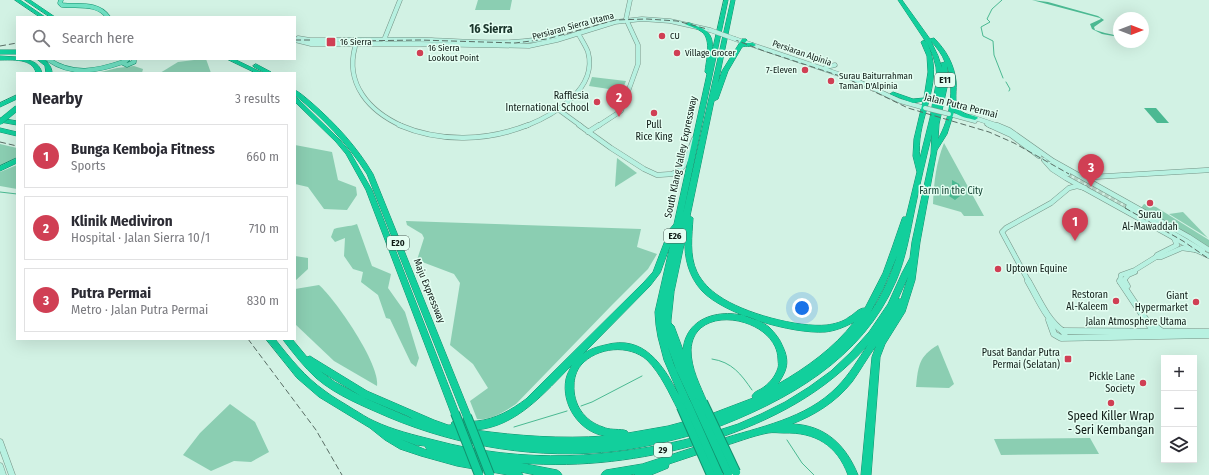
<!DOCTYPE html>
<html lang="en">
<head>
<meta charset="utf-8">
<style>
	body { margin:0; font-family:"Fira Sans Condensed",sans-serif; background:#f2f2f3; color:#2b2b33 }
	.controls { position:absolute; right:12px; bottom:12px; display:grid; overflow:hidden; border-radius:0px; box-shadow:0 4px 16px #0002 }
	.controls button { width:36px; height:36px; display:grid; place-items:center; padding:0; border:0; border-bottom:1px solid #e1e1e2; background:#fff; color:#2b2b33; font:20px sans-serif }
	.compass { position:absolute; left:1113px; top:12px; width:36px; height:36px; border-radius:50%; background:#fff; box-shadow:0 4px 16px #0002; rotate:90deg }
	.you { position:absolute; left:802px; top:308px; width:14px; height:14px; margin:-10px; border:3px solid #fff; border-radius:50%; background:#1a73e8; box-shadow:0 0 0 6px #1a73e833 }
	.badge { display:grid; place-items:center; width:26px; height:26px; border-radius:50%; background:#d03f54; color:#fff; font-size:13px; font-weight:700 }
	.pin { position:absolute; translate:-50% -33px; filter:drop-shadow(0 1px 2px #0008) }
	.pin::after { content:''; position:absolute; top:21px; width:14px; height:12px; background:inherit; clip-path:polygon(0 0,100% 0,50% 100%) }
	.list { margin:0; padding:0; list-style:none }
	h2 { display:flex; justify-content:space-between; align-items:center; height:52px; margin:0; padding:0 16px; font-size:17px }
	h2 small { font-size:13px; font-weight:400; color:#7c7c81 }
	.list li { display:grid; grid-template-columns:26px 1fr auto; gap:12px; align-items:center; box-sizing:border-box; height:64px; margin:0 8px 8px; padding:0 8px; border:1px solid #e1e1e2; border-radius:0px }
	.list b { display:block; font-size:15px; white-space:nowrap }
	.list p { margin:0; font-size:13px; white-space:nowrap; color:#7c7c81 }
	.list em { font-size:13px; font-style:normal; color:#7c7c81 }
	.icon { flex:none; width:22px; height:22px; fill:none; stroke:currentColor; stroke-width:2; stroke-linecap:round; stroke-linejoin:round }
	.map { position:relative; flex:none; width:1209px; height:475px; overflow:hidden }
	.search { position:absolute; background:#fff; box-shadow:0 4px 16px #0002; left:16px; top:16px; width:280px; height:44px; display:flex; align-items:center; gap:10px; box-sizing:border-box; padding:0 14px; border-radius:0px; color:#7c7c81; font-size:15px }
	.panel { position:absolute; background:#fff; box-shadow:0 4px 16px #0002; left:16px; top:72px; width:280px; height:268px; border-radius:0px }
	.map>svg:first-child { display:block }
	.green { fill:#8bceb2 }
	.water { fill:#4bb992 }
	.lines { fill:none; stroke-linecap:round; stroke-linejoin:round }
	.stream { stroke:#4bb992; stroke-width:1 }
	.secondary-tunnel { stroke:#b5d2c5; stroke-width:4.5; stroke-dasharray:4.5 2.5; stroke-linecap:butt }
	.secondary-far2-casing { stroke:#759386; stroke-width:5 }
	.secondary-far1-casing { stroke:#759386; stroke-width:5.5 }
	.secondary-casing { stroke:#759386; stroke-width:7 }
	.primary-casing { stroke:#11906d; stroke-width:5 }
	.highway-casing { stroke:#11906d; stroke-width:1 }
	.secondary-far2 { stroke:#b8f1e1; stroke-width:4 }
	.secondary-far1 { stroke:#b8f1e1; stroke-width:4.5 }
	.secondary { stroke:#b8f1e1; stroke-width:6 }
	.primary { stroke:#71e2c4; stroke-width:4 }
	.highway { fill:#12cf9c; fill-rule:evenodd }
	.rail { stroke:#596d64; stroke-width:1; stroke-dasharray:6 3; stroke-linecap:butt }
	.secondary-bridge-casing { stroke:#759386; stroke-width:5; stroke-linecap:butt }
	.highway-bridge-far1-casing { stroke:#11906d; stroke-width:6; stroke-linecap:butt }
	.highway-bridge-casing { stroke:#11906d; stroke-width:10; stroke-linecap:butt }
	.secondary-bridge { stroke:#b8f1e1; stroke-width:4 }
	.highway-bridge-far1 { stroke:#12cf9c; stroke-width:5.5 }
	.highway-bridge { stroke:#12cf9c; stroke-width:8 }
	.poi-dot { fill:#d03f54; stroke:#e4fef2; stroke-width:1.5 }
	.labels { text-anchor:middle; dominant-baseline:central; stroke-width:3; stroke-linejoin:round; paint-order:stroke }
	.far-street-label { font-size:9px; fill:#0f1b16; stroke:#e4fef2 }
	.far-poi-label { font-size:9px; fill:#0f1b16; stroke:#e4fef2; text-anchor:start }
	.shield { fill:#e4fef2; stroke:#4f5f58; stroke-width:1 }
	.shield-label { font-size:9px; font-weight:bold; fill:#0f1b16 }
	.poi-label { font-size:10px; fill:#0f1b16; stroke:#e4fef2; text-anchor:end }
	.street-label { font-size:10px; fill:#0f1b16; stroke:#e4fef2 }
	.park-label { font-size:10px; fill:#134232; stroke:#e4fef2 }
	.far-district-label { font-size:12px; font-weight:bold; fill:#1b362c; stroke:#e4fef2 }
	.near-poi-label { font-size:12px; fill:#0f1b16; stroke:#e4fef2 }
</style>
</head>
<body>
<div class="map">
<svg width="1209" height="475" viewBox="0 0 1209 475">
	<rect width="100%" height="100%" fill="#d2f2e4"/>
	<g class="green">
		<polygon points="478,0 512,0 510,10 475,10"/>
		<polygon points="202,59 206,59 211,73 160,73 178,62"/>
		<polygon points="134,66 143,69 142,73 97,73 117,68"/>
		<polygon points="592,77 626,81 622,91 589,86"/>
		<path d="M 944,143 L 984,216 L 964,216 L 961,212 L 933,204 C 934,182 936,163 944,143 Z"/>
		<polygon points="0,144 17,148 17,157 9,162 0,166"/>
		<polygon points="295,145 332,152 338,180 356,187 357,195 347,210 324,209 308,187 295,184"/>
		<polygon points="617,158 637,173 615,187"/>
		<polygon points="17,165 17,189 0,186 0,172"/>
		<polygon points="1144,204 1156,207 1209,240 1209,247 1141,208"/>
		<polygon points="1183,212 1208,238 1169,214"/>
		<path d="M 406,221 L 641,229 L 637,247 L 657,254 L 648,269 L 612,305 L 516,404 C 506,411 490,421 477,419 L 470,401 L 488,388 L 473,364 L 450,345 L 460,283 L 454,274 L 417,260 L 424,238 L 422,234 L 407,225 Z"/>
		<path d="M 357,224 L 372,266 L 391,274 L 388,288 L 405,312 L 419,358 L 416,367 L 411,363 L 390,319 L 386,318 L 378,295 L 361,282 L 363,272 L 353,269 L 344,256 L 345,238 L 335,242 L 331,237 L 334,229 C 342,226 349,227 357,224 Z"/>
		<polygon points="295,256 308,258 308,269 295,281"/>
		<path d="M 319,285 C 336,300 380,364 377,386 L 334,361 L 295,324 L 295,289 Z"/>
		<path d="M 938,345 L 954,384 L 949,388 L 916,387 C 918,366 919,356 938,345 Z"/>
		<polygon points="230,404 255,422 269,452 251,462 234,461 211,471 183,455 200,433"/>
		<polygon points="1090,438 1099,454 1001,455 994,439"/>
	</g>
	<g class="water">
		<polygon points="1032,0 1048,2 1098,16 1104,20 1094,27 1095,30 1105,33 1119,36 1119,37 1102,34 1092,29 1090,24 1101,19 1100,18"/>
		<polygon points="1144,108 1156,108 1169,123 1157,123"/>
		<polygon points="952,180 959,184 962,190 960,196 955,200 946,194 952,185"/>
	</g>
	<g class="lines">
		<g class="stream">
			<polyline points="1002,0 992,9 987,19 990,22 981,27 983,36 993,41 994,55 1003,78"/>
			<polyline points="1006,82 1010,89 1009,91"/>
			<polyline points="0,192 17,194"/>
			<path d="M 712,359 C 732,362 741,374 752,390"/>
			<polyline points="581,406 592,402 642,376"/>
			<polyline points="514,427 567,411"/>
			<polyline points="787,440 802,463 814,475"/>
		</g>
		<polyline class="secondary-tunnel" points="1068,174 1128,207"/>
		<defs>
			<g id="secondary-far2">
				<path d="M 298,38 L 310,40 C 351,40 391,39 432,40 C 476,42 518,46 562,35"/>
				<polyline points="735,39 853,79 900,101 925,108"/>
				<polyline points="295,40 311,44 420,44 529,46 557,40 615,22 642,19 670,21 710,30"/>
				<polyline points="384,40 400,0"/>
				<path d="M 355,47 C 345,84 369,111 402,126"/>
				<polyline points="826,67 835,65"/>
				<polyline points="559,110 581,126"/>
				<polyline points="949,114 975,121"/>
				<polyline points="972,117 999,126"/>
				<polyline points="987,124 991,126"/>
				<path d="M 526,126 C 554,115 598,89 588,52 C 586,46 581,39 578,33"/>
				<polyline points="598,126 621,111 638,64 638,45 626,19 630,0"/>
			</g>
			<g id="secondary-far1">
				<path d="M 399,125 C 441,143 487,141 528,125"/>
				<polyline points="579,125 611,148 644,169 657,175 672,174 680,170 684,165 694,139"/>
				<polyline points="989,125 1011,135 1039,156"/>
				<polyline points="997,125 1009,130 1053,161 1189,237 1209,250"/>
				<polyline points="588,132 599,125"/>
				<polyline points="1044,160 1052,169 1066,178 1196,250"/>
				<polyline points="1050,164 1068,174"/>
				<polyline points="1081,175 1093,177 1209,170"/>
				<polyline points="1128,207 1203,251"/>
				<polyline points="1156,257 1157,255 1177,245 1174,238"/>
				<polyline points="1029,282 1002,232 1006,228 1051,203 1069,188 1077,186 1085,188"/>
				<polyline points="1120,282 1121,275 1135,270 1156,257 1161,257 1182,248 1196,250 1209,256"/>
				<polyline points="1125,282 1124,280 1128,275 1135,272"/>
			</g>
			<g id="secondary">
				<path d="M 1028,281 C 1038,298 1047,321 1064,332 L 1065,337"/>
				<polyline points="1120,281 1156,335"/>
				<polyline points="1124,281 1127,286"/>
				<polyline points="1049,320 1054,334 1061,338 1209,335"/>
				<polyline points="1150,322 1161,331"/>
				<polyline points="1063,331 1208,332"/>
				<polyline points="0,442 12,475"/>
				<polyline points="0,466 3,475"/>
			</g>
			<g id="primary">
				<path d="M 61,0 L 60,3 L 62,5 C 79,7 97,2 108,17"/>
				<polyline points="128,59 123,63 127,65 134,62 134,59"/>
				<path d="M 49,60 C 73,76 97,71 123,62"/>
			</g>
			<g id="highway">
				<polygon points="15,0 20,0 45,17 40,17"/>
				<polygon points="25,0 30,0 55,17 50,17"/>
				<path d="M 724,0 L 728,0 L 683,214 L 731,0 L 735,0 L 718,83 L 722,71 L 742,39 L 746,39 L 747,40 L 745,43 L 753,43 L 756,45 C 752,48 747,45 742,47 L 728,71 L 718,99 L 714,101 L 690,216 L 693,218 C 692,236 689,255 697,272 C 702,282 710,290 719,296 C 743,313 798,328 827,325 C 834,324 843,322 849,317 C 855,314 858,308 865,308 L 883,273 L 892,248 L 902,219 L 903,217 L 906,217 L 917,172 L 913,156 L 914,139 L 923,101 L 913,103 L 890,94 L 893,92 L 913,99 L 924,98 L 928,72 L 927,56 L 921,42 L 924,40 L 926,42 L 898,0 L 902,0 L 930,39 L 934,38 C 946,50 954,64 956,81 C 957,88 954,103 958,108 C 962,114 971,115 977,117 L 978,118 L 975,120 C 967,118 960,117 954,112 L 947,134 L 937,150 L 920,242 L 915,280 L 905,312 L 885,344 L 880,357 L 871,475 L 861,475 L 872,357 L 876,346 C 867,358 860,371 852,382 C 836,402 815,415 792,424 C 825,425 846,445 858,475 L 848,475 C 837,445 815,432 784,433 C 779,433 773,432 768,433 C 752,436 735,443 718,448 L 715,447 L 714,444 L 715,441 L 718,440 C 759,427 806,419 837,387 C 850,374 858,359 868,345 C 825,393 773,420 713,440 L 710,439 L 709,436 L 710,433 L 738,424 L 761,414 L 785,402 L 809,387 L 831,371 L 851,352 L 869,332 L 888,304 L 902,273 L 910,258 L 912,242 L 931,154 L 932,134 C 926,158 920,183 915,208 C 910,232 906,258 896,281 C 862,360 787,401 710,430 L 707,429 L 706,426 L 707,424 L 703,423 L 702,420 L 703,417 L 753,398 L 752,396 C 754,392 757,391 761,389 C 769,384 775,377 778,368 C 779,365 778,362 778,359 C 777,317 693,301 691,350 C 691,369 700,385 707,402 L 706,405 L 703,406 L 700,404 L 696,407 L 693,406 L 674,365 L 668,347 L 677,372 L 692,405 L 691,408 L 688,409 L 685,408 L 684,410 L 681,411 L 678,410 C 669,393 661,374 647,360 C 629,344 597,347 581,365 C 576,371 574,379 574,385 C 573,404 584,421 603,427 C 609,430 617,429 624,430 L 627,431 L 628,433 L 668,426 L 694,419 L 697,420 L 698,423 L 696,426 L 699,427 L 700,430 L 699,433 L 696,434 C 670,441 643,448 616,451 C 539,460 459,447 388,417 C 363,406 337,396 316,378 C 304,367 294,354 284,341 L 283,339 L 292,339 L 307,357 L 310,356 L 313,358 L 367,391 L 434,420 L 448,425 L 451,425 L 452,422 C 459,419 469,422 477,421 C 496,419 511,410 526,399 L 644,282 L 653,272 L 669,230 L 674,224 L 707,74 L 705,72 C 706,61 712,40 702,32 C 697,28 691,27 685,24 C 689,22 690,23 694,25 C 709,30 714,36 712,52 ZM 931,41 C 937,48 942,54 945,62 L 941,63 L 942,68 L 938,56 ZM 927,42 L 933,56 L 936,67 L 937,78 L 930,118 L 920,158 C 915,124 940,91 932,57 C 931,52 929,47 927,42 ZM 947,66 C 955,89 950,119 938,139 L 939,124 L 948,83 ZM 685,240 C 684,258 689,277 702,291 C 725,315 792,334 825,332 C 835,331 845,327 854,322 C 834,348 806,368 778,384 C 781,379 785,373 786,368 C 788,361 786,353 783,347 C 780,339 775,333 769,327 C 742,306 687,307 683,350 L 674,326 L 671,323 L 671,320 L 674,292 ZM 670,246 L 655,312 L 656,325 L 658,337 L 664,360 L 679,395 C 663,365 644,334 605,345 C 596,347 590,349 583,354 L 650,286 L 660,273 ZM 897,256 C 890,277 882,296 870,313 L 883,289 ZM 908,277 L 901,299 L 898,299 L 907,279 ZM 572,365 C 570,369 567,374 566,379 C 561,404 579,432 605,436 C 561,439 518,436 475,430 C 517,427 545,392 572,365 ZM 320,371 L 361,396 L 335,382 ZM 362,397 L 408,416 L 413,419 Z"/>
				<rect x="0" y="50" width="17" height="4"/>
				<path d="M 0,56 L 17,57 L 17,59 C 28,59 39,61 42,73 L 36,73 C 33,58 12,60 0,60 Z"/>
				<path d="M 37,59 L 44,59 C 48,63 52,67 52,73 L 46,73 L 45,66 Z"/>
				<polygon points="227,59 234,59 263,73 256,73"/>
				<polygon points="256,64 271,72 272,73 265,73 254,67 253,66"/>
				<path d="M 295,90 C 301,93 307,99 312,103 C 336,124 357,147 373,174 L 471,416 L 470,419 L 467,420 L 464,419 L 463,416 L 367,174 C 347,143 323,118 295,95 Z"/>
				<polygon points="17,95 17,99 0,107 0,103"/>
				<polygon points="295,97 297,98 340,140 350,152 372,190 459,413 458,416 455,417 452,416 451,413 366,190 346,154 336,142 295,102"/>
				<polygon points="0,118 17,121 17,125 0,122"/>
				<polygon points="0,128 17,132 17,136 0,132"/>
				<polygon points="17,158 17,163 0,171 0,166"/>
				<path d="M 266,339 L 275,339 C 290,358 305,377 325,391 C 334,398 344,403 353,409 C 360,413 367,418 374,421 C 393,430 414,435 434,440 C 524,464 610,459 700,436 L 703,437 L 704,440 L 703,443 L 700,444 C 641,460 582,468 521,463 L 557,470 L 560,472 L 562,475 L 535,475 L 521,472 L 523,475 L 508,475 L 457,466 L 421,456 L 400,449 L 385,440 L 370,428 L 319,397 L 297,378 ZM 400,439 L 416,445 L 425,446 L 427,450 Z"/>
				<polygon points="705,444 708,445 709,448 708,451 669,464 668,468 651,475 634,475 635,474 629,475 601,475 603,472 606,470 642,464"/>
			</g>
		</defs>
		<use href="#secondary-far2" class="secondary-far2-casing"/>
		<use href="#secondary-far1" class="secondary-far1-casing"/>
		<use href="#secondary" class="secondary-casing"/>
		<use href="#primary" class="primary-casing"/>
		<use href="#highway" class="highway-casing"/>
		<use href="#secondary-far2" class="secondary-far2"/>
		<use href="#secondary-far1" class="secondary-far1"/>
		<use href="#secondary" class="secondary"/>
		<use href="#primary" class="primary"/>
		<use href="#highway" class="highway"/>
		<g class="rail">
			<polyline points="295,40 310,40"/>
			<polyline points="352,41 420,40 515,43 547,39 615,20 647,19 677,21 707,29 764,51 846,78 908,108 989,132 1014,143 1069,174"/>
			<polyline points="0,46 17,43"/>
			<polyline points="0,142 17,146"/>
			<polyline points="1125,208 1183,241 1209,259"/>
			<polyline points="248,339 316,430 342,475"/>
		</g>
		<defs>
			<g id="secondary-bridge">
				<polyline points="710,30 735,39"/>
				<polyline points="925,108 949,114"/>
			</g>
			<polyline id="highway-bridge-far1" points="0,122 17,108"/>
			<g id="highway-bridge">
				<polyline points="703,402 736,472"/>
				<polyline points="696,403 728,473"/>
				<polyline points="688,405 719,475"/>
				<polyline points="681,407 711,475"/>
				<polyline points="455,413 479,475"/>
				<polyline points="467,416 490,475"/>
			</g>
		</defs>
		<use href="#secondary-bridge" class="secondary-bridge-casing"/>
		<use href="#highway-bridge-far1" class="highway-bridge-far1-casing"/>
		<use href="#highway-bridge" class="highway-bridge-casing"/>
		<use href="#secondary-bridge" class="secondary-bridge"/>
		<use href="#highway-bridge-far1" class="highway-bridge-far1"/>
		<use href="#highway-bridge" class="highway-bridge"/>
	</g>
	<g class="poi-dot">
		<circle cx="662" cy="36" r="4"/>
		<rect x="326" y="37" width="10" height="10" rx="2"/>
		<circle cx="420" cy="53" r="4"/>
		<circle cx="677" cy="53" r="4"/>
		<circle cx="805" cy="70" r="4"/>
		<circle cx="831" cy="81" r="4"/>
		<circle cx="597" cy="102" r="4"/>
		<circle cx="654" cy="113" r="4"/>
		<circle cx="1150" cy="203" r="4"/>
		<circle cx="998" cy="269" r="4"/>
		<circle cx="1116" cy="301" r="4"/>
		<circle cx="1196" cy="302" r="4"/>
		<rect x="1064" y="355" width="8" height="8" rx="2"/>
		<circle cx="1143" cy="383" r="4"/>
		<circle cx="1111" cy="403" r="4"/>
	</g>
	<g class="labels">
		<g class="far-street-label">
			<text transform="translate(573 26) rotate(-15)">Persiaran Sierra Utama</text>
			<text transform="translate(802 53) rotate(19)">Persiaran Alpinia</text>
		</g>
		<g class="far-poi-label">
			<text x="670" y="36">CU</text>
			<text x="340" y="42">16 Sierra</text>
			<text x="428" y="48">16 Sierra<tspan x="428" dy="10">Lookout Point</tspan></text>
			<text x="685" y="53">Village Grocer</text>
			<text x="797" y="70" text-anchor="end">7-Eleven</text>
			<text x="839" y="76">Surau Baiturrahman<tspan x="839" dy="10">Taman D'Alpinia</tspan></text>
		</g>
		<g class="shield">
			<rect x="935" y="73" width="20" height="14" rx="3"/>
			<rect x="664" y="229" width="22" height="14" rx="3"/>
			<rect x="387" y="236" width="22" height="14" rx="3"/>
			<rect x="654" y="443" width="18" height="14" rx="3"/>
		</g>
		<g class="shield-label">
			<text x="945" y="80">E11</text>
			<text x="675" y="236">E26</text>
			<text x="398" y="243">E20</text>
			<text x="663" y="450">29</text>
		</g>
		<g class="poi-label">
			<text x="589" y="96">Rafflesia<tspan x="589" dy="12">International School</tspan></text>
			<text x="654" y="125" text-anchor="middle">Pull<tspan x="654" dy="12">Rice King</tspan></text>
			<text x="1150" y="215" text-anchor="middle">Surau<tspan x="1150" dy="12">Al-Mawaddah</tspan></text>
			<text x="1006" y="269" text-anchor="start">Uptown Equine</text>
			<text x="1108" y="295">Restoran<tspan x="1108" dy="12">Al-Kaleem</tspan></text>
			<text x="1188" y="296">Giant<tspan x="1188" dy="12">Hypermarket</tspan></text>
			<text x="1060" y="353">Pusat Bandar Putra<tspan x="1060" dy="12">Permai (Selatan)</tspan></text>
			<text x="1135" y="377">Pickle Lane<tspan x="1135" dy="12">Society</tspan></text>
		</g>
		<g class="street-label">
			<text transform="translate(961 106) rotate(14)">Jalan Putra Permai</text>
			<text transform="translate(681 157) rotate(-78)">South Klang Valley Expressway</text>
			<text transform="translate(429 291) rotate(68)">Maju Expressway</text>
			<text x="1136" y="322">Jalan Atmosphere Utama</text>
		</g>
		<g class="park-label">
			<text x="951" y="191">Farm in the City</text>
		</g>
		<g class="far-district-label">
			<text x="491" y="29">16 Sierra</text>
		</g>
		<g class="near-poi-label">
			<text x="1111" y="416">Speed Killer Wrap<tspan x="1111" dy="14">- Seri Kembangan</tspan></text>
		</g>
	</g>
</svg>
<div class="controls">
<button>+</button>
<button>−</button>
<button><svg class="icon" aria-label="layers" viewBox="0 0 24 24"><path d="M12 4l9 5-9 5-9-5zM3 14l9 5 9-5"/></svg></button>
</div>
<svg class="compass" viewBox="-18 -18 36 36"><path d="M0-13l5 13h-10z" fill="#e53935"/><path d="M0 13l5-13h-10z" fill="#7c7c81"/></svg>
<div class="you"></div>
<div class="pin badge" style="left:1075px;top:241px">1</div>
<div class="pin badge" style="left:619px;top:117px">2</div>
<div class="pin badge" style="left:1091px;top:187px">3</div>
<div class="search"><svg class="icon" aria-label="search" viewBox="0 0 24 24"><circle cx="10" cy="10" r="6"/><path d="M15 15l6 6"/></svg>Search here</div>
<section class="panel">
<h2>Nearby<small>3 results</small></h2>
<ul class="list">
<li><span class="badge">1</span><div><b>Bunga Kemboja Fitness</b><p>Sports</p></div><em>660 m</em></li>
<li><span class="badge">2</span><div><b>Klinik Mediviron</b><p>Hospital · Jalan Sierra 10/1</p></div><em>710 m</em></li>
<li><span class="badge">3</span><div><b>Putra Permai</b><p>Metro · Jalan Putra Permai</p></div><em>830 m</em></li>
</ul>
</section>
</div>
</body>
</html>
